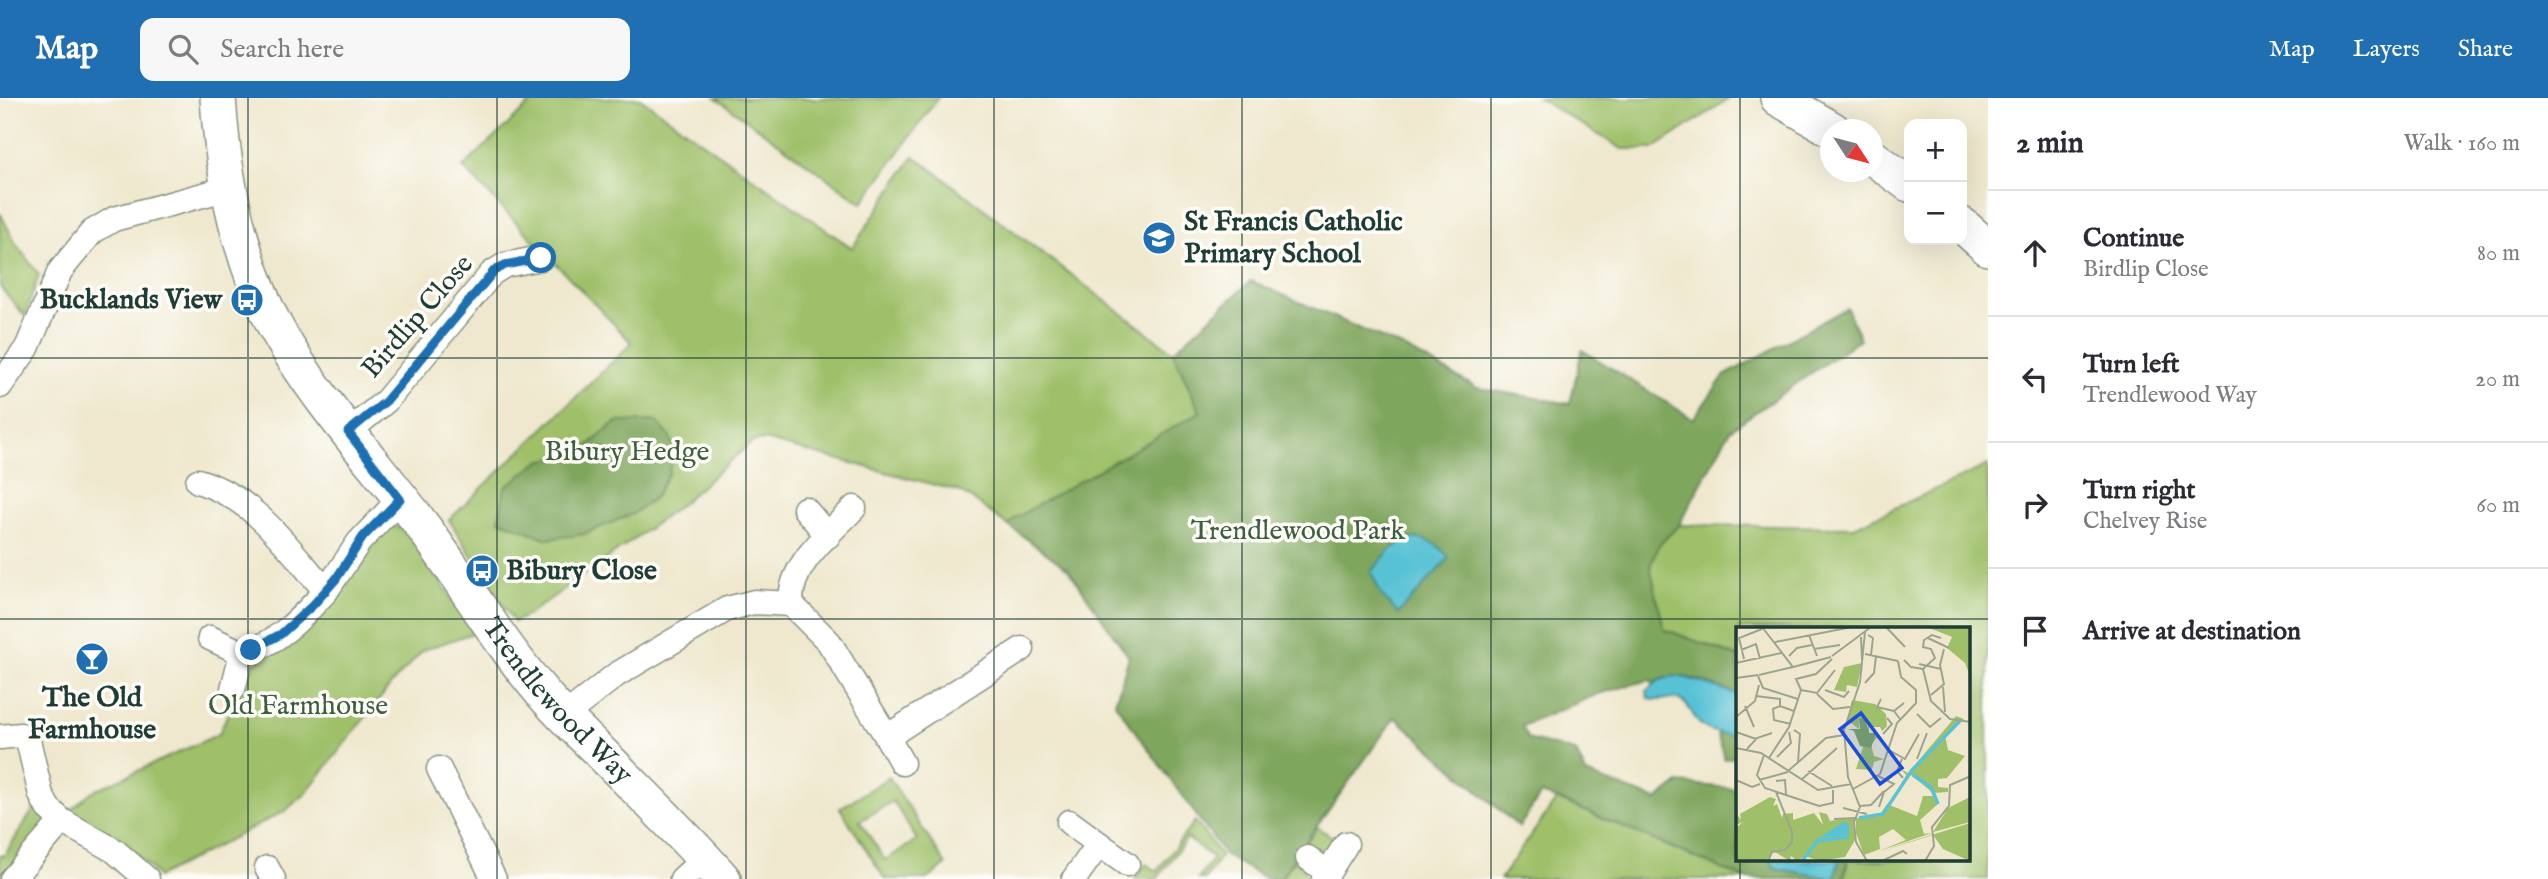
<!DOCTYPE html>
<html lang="en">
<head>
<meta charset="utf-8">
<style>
	body { margin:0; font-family:"IM FELL English",serif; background:#f7f7f7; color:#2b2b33 }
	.controls { position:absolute; right:21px; top:21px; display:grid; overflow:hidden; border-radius:14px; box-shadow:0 7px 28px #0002 }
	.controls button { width:63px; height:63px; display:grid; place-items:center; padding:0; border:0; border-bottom:2px solid #e1e1e2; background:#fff; color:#2b2b33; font:35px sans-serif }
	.compass { position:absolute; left:1820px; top:21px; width:63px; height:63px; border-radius:50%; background:#fff; box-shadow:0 7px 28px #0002; rotate:126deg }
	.stop { position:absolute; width:21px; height:21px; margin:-16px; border:5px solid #1f6fb2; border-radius:50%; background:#fff }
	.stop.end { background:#1f6fb2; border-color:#fff; box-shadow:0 2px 7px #0008 }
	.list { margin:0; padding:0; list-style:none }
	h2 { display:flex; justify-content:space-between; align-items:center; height:91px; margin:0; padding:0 28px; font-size:30px }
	h2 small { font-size:23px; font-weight:400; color:#7c7c81 }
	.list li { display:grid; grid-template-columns:46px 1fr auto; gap:21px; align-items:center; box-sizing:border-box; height:126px; padding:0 28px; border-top:2px solid #e1e1e2 }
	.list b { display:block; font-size:26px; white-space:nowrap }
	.list p { margin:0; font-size:23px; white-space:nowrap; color:#7c7c81 }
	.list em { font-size:23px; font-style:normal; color:#7c7c81 }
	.icon { flex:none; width:38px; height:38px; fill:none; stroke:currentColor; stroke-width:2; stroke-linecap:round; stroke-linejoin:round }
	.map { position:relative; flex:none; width:1988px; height:781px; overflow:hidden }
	header { display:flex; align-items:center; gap:42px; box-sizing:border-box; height:98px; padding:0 35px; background:#1f6fb2; color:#fff }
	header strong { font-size:33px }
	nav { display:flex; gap:38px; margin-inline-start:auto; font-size:24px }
	.search { width:490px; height:63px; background:#f7f7f7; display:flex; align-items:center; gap:18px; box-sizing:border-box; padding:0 24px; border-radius:14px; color:#7c7c81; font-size:26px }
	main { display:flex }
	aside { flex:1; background:#fff }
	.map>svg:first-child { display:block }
	.green { fill:#9fc069; stroke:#5f7e4e; stroke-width:2; fill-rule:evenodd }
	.forest { fill:#7fa65d; stroke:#4f7248; stroke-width:2 }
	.water { fill:#59c2d5; stroke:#3c8084; stroke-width:2 }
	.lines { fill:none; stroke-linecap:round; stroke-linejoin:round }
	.street-casing { stroke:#879281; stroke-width:27 }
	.secondary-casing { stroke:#879281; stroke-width:38 }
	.street { stroke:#fff; stroke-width:24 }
	.secondary { stroke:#fff; stroke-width:35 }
	.route { stroke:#1f6fb2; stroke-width:9 }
	.grid { fill:none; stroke:#1f3d34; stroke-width:2; stroke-opacity:0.55 }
	.labels { text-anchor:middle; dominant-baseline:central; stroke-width:7; stroke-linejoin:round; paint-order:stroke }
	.poi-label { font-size:28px; font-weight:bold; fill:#1f3d34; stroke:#fdfcf7; text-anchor:start }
	.street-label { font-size:28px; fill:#1f3d34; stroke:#fdfcf7 }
	.park-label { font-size:28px; fill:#3f5e41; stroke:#fdfcf7 }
	.inset-river { fill:none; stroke:#59c2d5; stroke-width:3.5 }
	.inset-road { fill:none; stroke:#9ca490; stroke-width:2 }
	.view { fill:#1d4ed8; fill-opacity:0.15; stroke:#1d4ed8; stroke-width:3.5 }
	.inset-edge { fill:none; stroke:#1f3d34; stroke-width:3.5 }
</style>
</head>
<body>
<header>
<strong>Map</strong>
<div class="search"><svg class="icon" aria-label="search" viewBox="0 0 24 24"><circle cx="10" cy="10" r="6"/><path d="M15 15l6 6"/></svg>Search here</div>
<nav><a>Map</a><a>Layers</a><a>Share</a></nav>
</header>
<main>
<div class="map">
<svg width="1988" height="781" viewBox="0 0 1988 781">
	<rect width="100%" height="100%" fill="#fdfcf7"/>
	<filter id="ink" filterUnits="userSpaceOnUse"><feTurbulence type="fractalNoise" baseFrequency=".0143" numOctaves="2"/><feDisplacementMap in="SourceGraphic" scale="14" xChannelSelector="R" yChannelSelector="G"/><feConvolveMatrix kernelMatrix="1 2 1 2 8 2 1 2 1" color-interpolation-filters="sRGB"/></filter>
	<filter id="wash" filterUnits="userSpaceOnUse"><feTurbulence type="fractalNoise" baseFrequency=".00686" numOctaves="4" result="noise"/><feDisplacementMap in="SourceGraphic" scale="28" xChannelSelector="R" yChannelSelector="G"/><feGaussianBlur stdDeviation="1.57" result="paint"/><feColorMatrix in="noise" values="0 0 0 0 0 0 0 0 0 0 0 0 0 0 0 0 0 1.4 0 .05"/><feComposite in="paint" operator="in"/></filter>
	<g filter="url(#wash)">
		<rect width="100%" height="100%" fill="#efe8ce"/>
		<g class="green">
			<polygon points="536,0 640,0 852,150 914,58 1173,254 1251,183 1404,250 1477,290 1570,306 1582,252 1693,321 1498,521 1519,729 1395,619 1279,781 1267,781 1226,758 1115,605 1129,559 1068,471 972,401 958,393 764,342 752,344 673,413 528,517 514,524 449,422 632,245 463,69"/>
			<polygon points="716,0 938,0 862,105"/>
			<polygon points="1538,0 1730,0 1653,51 1622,51"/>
			<polygon points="0,115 16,146 39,177 25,218 0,189"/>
			<polygon points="1988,367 1988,781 1844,781 1848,762 1969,762 1969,531 1738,531 1738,559 1663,531 1650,468 1658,448 1679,427 1854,429"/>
			<path d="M 396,428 L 410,434 L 473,535 L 423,552 L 394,583 L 304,697 L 285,713 L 158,779 C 132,747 104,733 69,714 L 91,694 L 219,636 L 240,587 L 255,565 L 311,526 L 378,434 Z"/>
			<path d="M 889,679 L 946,767 L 928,781 L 885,781 L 840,710 ZM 893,703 L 917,742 L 885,762 L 860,723 Z"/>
			<polygon points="1557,701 1746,781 1500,781"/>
			<polygon points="35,709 55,725 5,781 0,781 0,757 4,758"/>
			<polygon points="1195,723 1221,758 1205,781 1198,781 1213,760 1187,740 1157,781 1135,781 1146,766 1157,773"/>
			<path d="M 1317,729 L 1336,741 C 1328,754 1316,753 1303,750 Z"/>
			<polygon points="1295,762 1303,769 1307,781 1281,781"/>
		</g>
		<g class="forest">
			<path d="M 1251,183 L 1404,250 L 1477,290 L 1570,306 L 1582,252 L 1693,321 L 1724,278 L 1847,210 L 1860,241 L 1730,332 L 1679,427 L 1658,448 L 1650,468 L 1664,531 L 1738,559 L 1738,596 C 1711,588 1680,569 1654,585 L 1649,582 L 1598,596 L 1522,628 L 1528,641 L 1576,654 L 1586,676 L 1657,702 L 1679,685 L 1738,691 L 1738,762 L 1771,762 L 1773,767 L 1779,771 L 1831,780 L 1835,779 L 1839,762 L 1848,762 L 1844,781 L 1746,781 L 1557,701 L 1541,696 L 1519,729 L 1395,619 L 1279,781 L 1267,781 L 1226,758 L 1115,605 L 1129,559 L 1068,471 L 1008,427 L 1015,420 L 1200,314 L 1173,254 Z"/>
			<polygon points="656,323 669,337 674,350 669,375 655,399 633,416 584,436 548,441 499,422 505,389 540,363 582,353 616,324"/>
			<polygon points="1717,634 1738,636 1738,659 1724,661"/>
		</g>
		<g class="water">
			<path d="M 1409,440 C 1427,441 1438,445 1449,460 L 1398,516 L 1382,498 L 1371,474 L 1389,453 Z"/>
			<path d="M 1673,578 L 1687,580 L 1738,596 L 1738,636 C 1726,638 1705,634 1697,623 C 1692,616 1689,606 1680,602 C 1670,597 1660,606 1648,600 L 1647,593 L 1658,583 Z"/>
			<polygon points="1771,762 1839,762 1835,779 1831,780 1779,771 1774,769"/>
		</g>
	</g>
	<g filter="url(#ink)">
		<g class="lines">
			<defs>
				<g id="street">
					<polyline points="0,288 27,250 60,173 92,134 114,121 229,90"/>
					<polyline points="348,334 386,303 492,175 505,167 541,160"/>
					<path d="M 198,383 C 256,401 287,449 326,493 L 359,444 L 400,401"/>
					<polyline points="805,411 828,438"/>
					<path d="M 791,506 C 789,466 829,437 854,410"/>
					<path d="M 210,540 L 242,555 C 277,547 303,518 326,493"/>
					<polyline points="233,591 242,555"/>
					<polyline points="564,618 616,577 727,511 754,504 791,506 829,544 887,639 1022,551"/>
					<polyline points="0,639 21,637 28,642 41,697 48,710 62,723 115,753 147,781"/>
					<polyline points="887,639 902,665"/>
					<polyline points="439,671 494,781"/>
					<polyline points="1069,724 1099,746 1074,781"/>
					<polyline points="1099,746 1127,766"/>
					<polyline points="1308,760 1328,775"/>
					<polyline points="267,770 273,781"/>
					<polyline points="12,781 62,723"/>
					<polyline points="682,781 705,760"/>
					<polyline points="1324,781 1346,746"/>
				</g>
				<g id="secondary">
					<path id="s1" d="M 218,0 C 223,77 239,161 276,230 C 315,301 376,366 424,430 C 465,486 500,546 545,598 C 564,620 585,639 605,659 C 645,699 685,738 723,781"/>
					<polyline points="1778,0 1833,32"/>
					<polyline points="1872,59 1909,86"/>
					<polyline points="1962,127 1988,150"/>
				</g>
			</defs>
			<use href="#street" class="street-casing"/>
			<use href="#secondary" class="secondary-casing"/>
			<use href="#street" class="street"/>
			<use href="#secondary" class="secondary"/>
		</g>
	</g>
	<g class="lines" filter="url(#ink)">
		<polyline class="route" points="251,552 281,536 313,507 336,481 363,439 400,401 348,334 386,303 494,173 505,167 541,160"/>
	</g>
	<path class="grid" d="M 248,0 L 248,781M 497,0 L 497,781M 746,0 L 746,781M 994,0 L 994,781M 1242,0 L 1242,781M 1491,0 L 1491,781M 1740,0 L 1740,531M 0,260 L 1988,260M 0,521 L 1988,521M 1740,762 L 1740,781"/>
	<defs>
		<symbol id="school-disc" viewBox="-11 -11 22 22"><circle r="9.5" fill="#1f6fb2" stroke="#fdfcf7"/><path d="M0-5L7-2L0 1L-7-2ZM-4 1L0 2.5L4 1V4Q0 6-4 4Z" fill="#fff"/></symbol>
		<symbol id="bus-disc" viewBox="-11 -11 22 22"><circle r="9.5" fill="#1f6fb2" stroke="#fdfcf7"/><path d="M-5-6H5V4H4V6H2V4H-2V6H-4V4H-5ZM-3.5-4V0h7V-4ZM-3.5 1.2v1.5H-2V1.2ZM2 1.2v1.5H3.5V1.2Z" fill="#fff"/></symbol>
		<symbol id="bar-disc" viewBox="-11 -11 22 22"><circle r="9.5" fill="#1f6fb2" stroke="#fdfcf7"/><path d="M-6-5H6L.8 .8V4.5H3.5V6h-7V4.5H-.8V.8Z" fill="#fff"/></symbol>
	</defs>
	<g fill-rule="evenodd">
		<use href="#school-disc" x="1140" y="121" width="38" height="38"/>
		<use href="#bus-disc" x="228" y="183" width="38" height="38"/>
		<use href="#bus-disc" x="463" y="454" width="38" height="38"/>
		<use href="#bar-disc" x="73" y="542" width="38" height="38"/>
	</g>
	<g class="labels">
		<g class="poi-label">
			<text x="1184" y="124">St Francis Catholic<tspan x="1184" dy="32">Primary School</tspan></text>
			<text x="222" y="202" text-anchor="end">Bucklands View</text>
			<text x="506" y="473">Bibury Close</text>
			<text x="92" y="600" text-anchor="middle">The Old<tspan x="92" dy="32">Farmhouse</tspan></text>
		</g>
		<g class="street-label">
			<text transform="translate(418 219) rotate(-49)">Birdlip Close</text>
			<text stroke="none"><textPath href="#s1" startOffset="707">Trendlewood Way</textPath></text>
		</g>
		<g class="park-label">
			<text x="627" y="354">Bibury Hedge</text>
			<text x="1298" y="433">Trendlewood Park</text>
			<text x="298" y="608">Old Farmhouse</text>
		</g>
	</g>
	<g transform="translate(1736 529)">
		<rect width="234" height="234" fill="#efe8ce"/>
		<path d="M 191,0 L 234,0 L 234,49 L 229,36 L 211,21 L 216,10 ZM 126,36 L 121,60 L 111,58 L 110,65 L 98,63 L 108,40 ZM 116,73 L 139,77 L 150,87 L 151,99 L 146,104 L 144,100 L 133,100 L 133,106 L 143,108 L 135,118 L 138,129 L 148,132 L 138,135 L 136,143 L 120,142 L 127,120 L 118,104 L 130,104 L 132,100 L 130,90 L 123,92 L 123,102 L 111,93 ZM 220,89 L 228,92 L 209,108 L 212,123 L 229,129 L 211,151 L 202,152 L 202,160 L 212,161 L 212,165 L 197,166 L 175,148 L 167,158 L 170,148 L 165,142 L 172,146 ZM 187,169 L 197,169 L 202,177 L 184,193 L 188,207 L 196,206 L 143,224 L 170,213 L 157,202 L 143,210 L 144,222 L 128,228 L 120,206 L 120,191 L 143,189 L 151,177 L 181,189 ZM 34,170 L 40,172 L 37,179 L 41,177 L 46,191 L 47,187 L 57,186 L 57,193 L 78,186 L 87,198 L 83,185 L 91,187 L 94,194 L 119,190 L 119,213 L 109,230 L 84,234 L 69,229 L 61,234 L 55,229 L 54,234 L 37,224 L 30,234 L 0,234 L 0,201 L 7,195 L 0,198 L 0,186 L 5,193 L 4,187 ZM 234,170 L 234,195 L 197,205 L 212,181 ZM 234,196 L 234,234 L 207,222 L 197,208 L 143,225 L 176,214 Z" fill="#9fc069"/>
		<path d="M 129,90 L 133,106 L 140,106 L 135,121 L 124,119 L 118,104 L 112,102 L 124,102 L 123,92 Z" fill="#7fa65d"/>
		<path d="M 107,195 L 113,197 L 113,208 L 83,211 Z" fill="#59c2d5"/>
		<path class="inset-river" d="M 177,148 L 195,160 L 202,177M 123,191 L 147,187 L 176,143 L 224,94M 80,214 L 113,210M 66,234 L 83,212"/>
		<path class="inset-road" d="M 26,0 L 57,40 L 95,30M 150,0 L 169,20M 129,5 L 124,55 L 108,103 L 112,150 L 124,180 L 118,195 L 120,215 L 131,234M 73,8 L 81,29M 132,8 L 137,11 L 135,28M 125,10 L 126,33M 192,11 L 213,21M 39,15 L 116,0M 78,22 L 104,18M 5,23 L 20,17 L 24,32M 129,27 L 162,34M 53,29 L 61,21 L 76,18M 96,29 L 135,0M 8,32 L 3,11 L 26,2M 168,33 L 175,40 L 187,42M 0,36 L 45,26M 183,37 L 205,42M 187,42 L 195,74 L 214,92 L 235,95M 187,42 L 199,31 L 195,22 L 187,20 L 188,13 L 196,8 L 205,11M 23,48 L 57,40M 22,49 L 27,61 L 62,72M 0,51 L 22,48M 129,56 L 138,46 L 140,29M 207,60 L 209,85M 65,63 L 60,52 L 80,47 L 96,32M 65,63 L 81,66 L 99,43M 89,63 L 108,70 L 113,64M 81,67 L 97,82 L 114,80M 195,68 L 208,57 L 204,38 L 208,22M 20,69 L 44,72 L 44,79M 145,72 L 141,80 L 158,84M 9,79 L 18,100M 181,87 L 194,100 L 205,91M 0,90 L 19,74 L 23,58M 164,92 L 158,84 L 168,76M 55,97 L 38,93 L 37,82 L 44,79 L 58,84M 58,103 L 64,107 L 62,135M 0,105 L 20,112M 147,107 L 156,97 L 151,91M 0,121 L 25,126 L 82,163 L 115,157M 11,122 L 21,111 L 36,106M 151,122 L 169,132 L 183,107M 28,128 L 21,148 L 29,161 L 83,179 L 97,176 L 97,163M 41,130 L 55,116 L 53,105M 33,131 L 53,100 L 65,63M 166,132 L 161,144 L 167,151M 181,132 L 191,106M 52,144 L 90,111 L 108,108M 72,144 L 96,159M 142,149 L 158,157 L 148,165 L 143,180M 0,153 L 16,160 L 24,157M 23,153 L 52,145M 65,153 L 101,121M 40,154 L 49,153 L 50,168M 117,162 L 144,147 L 161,96 L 180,76 L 180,63 L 165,50 L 162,34M 124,179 L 135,178 L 148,164M 107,181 L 131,187M 98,192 L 119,191M 32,234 L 36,225 L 49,223 L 56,215 L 56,205 L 40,165M 146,234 L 167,224 L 171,227M 189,234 L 198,219 L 196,200 L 213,179 L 214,158 L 235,149"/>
		<path class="view" d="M 125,86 L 166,141 L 144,157 L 104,102 Z"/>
		<rect width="234" height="234" class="inset-edge"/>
	</g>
</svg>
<div class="controls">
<button>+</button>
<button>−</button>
</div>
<svg class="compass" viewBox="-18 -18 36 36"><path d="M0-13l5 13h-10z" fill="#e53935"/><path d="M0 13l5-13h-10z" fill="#7c7c81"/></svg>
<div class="stop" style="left:541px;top:160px"></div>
<div class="stop end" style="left:251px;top:552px"></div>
</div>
<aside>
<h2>2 min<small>Walk · 160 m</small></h2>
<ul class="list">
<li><svg class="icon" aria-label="ahead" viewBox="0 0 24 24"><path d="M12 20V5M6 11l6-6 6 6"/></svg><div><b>Continue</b><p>Birdlip Close</p></div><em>80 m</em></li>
<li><svg class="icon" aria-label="left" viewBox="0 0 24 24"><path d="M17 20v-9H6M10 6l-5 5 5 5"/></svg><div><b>Turn left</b><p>Trendlewood Way</p></div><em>20 m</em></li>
<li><svg class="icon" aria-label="right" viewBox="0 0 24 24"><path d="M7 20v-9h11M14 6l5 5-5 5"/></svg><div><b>Turn right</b><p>Chelvey Rise</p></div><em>60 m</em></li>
<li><svg class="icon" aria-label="arrive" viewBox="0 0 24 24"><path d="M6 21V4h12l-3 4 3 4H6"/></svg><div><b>Arrive at destination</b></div></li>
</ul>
</aside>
</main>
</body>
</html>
